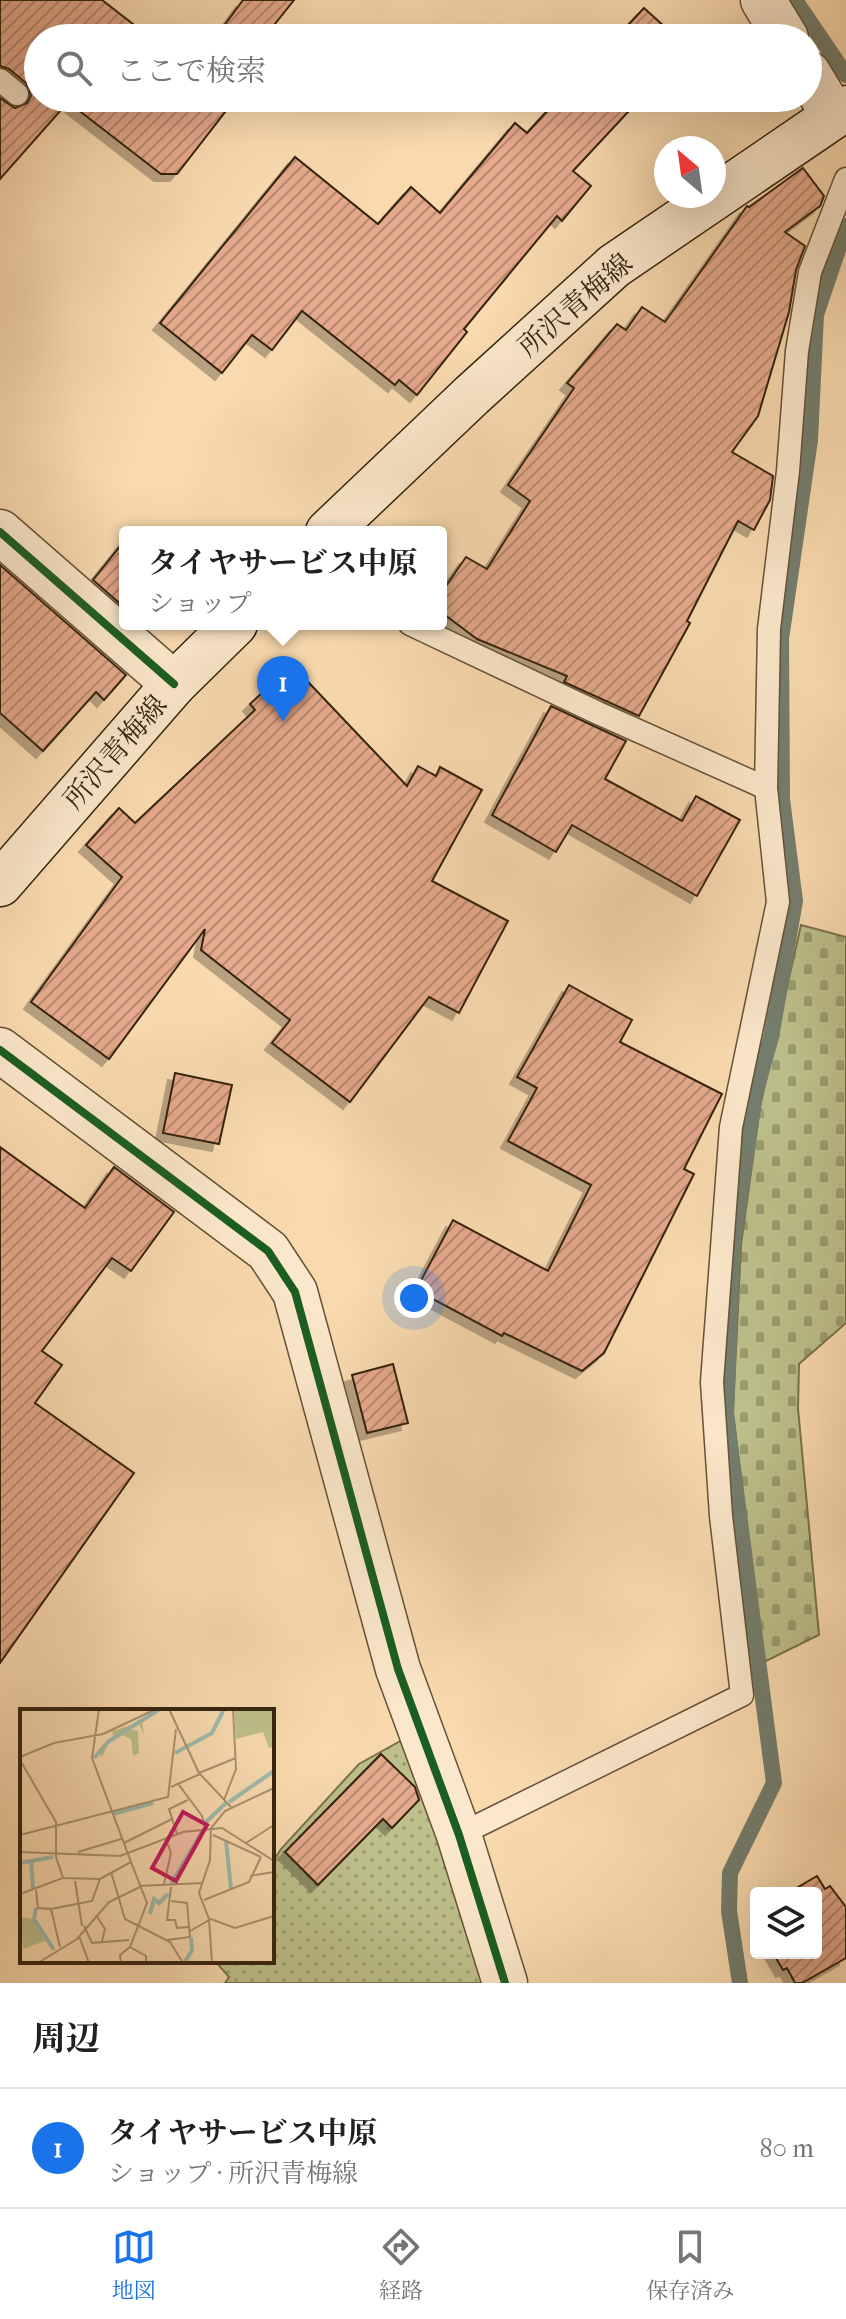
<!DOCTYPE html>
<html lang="ja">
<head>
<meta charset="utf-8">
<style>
	body { margin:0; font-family:"IM FELL French Canon","Noto Serif JP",serif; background:#f6f6f6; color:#202124 }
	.controls { position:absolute; right:24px; bottom:24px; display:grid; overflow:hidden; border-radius:8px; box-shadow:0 8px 32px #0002 }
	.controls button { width:72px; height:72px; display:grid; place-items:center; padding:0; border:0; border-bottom:2px solid #e0e0e0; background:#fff; color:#202124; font:40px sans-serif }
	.compass { position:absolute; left:654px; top:136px; width:72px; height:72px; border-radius:50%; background:#fff; box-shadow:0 8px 32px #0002; rotate:331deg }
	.you { position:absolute; left:414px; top:1298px; width:28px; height:28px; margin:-20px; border:6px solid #fff; border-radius:50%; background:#1a73e8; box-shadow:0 0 0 12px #1a73e833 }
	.badge { display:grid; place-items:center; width:52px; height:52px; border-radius:50%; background:#1a73e8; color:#fff; font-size:26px; font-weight:700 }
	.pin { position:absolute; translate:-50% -66px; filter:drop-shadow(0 2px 4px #0008) }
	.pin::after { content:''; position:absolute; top:42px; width:28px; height:24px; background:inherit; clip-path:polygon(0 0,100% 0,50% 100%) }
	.popup { position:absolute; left:119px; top:526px; width:328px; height:104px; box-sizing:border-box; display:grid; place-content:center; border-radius:8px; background:#fff; filter:drop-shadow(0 2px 6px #0005); font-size:26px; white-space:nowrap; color:#757577 }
	.popup b { font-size:30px; color:#202124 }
	.popup::after { content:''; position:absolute; left:50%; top:100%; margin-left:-16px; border:16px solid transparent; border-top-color:#fff }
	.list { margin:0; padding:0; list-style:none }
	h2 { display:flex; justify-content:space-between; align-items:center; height:104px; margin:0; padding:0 32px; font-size:34px }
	h2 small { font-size:26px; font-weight:400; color:#757577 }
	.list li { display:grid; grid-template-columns:52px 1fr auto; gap:24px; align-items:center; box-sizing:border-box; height:120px; padding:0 32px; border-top:2px solid #e0e0e0 }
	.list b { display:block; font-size:30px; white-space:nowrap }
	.list p { margin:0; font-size:26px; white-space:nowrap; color:#757577 }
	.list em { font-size:26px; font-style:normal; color:#757577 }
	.icon { flex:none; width:44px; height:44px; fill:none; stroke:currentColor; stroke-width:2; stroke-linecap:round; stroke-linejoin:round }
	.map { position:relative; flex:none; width:846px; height:1983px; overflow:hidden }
	.search { position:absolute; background:#fff; box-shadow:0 8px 32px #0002; left:24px; right:24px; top:24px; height:88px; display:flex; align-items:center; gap:20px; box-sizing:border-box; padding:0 28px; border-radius:44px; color:#757577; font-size:30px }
	.sheet { height:224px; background:#fff }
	nav { display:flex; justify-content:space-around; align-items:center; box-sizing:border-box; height:112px; border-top:2px solid #e0e0e0; background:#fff; font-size:22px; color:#757577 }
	nav a { display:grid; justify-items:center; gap:4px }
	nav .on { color:#1a73e8 }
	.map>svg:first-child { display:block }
	.grass { fill:url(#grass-dots); stroke:#7a724d; stroke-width:2 }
	.cemetery { fill:url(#cemetery-stones); stroke:#7a724d; stroke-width:2 }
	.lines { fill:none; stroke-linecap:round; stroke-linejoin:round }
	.stream { stroke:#747e6e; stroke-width:16 }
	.building { fill:url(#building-hatch); stroke:#36230f; stroke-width:2; filter:url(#shadow) }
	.lane-casing { stroke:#675137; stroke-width:25 }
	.street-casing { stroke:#675137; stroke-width:47 }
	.secondary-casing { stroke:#36230f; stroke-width:47 }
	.lane { stroke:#fbe7cb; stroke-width:22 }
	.street { stroke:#fbe7cb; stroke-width:44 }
	.secondary { stroke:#fbe7cb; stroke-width:44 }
	.cycleway-casing { stroke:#fbe7cb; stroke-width:13 }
	.cycleway { stroke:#1b5e20; stroke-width:8 }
	.labels { text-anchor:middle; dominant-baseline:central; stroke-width:7; stroke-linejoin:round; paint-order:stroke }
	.street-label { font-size:28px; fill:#36230f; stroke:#fbe7cb }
	.inset-river { fill:none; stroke:#9ebaae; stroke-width:4 }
	.inset-road { fill:none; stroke:#ab916f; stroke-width:2 }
	.view { fill:#c2185b; fill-opacity:0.15; stroke:#c2185b; stroke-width:4 }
	.inset-edge { fill:none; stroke:#36230f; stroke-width:4 }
</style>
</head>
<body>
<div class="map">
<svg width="846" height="1983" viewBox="0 0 846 1983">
	<defs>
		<pattern id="grass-dots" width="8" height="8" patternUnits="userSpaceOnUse" patternTransform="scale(2)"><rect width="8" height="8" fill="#bdc08b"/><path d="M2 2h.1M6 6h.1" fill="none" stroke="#9a9c70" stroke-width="1.8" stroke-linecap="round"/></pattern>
		<pattern id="cemetery-stones" width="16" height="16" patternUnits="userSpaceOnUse" patternTransform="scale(2)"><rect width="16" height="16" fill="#bdc08b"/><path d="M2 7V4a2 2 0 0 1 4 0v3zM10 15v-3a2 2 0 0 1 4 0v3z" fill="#9a9c70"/></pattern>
		<pattern id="building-hatch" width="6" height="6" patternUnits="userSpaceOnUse" patternTransform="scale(2)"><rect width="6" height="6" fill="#e5a98b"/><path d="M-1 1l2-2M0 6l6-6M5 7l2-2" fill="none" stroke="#ba8970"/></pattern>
		<filter id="shadow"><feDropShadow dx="-7" dy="7" stdDeviation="0" flood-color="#0004"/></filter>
	</defs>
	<rect width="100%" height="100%" fill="#f9daaf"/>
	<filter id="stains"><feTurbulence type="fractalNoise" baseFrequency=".0025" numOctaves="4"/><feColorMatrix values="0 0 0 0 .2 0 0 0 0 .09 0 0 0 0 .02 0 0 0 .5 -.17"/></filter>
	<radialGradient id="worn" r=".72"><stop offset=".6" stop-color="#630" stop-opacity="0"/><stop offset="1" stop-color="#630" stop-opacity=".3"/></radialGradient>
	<polygon class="grass" points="413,1734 492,1983 225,1983 229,1977 215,1961 272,1961 272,1863 281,1849 359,1764"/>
	<polygon class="cemetery" points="801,925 846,937 846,1323 799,1364 798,1408 819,1635 764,1662 733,1412 741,1245 760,1107"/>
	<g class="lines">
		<g class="stream">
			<polyline points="795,0 846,75"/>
			<polyline points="740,1983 729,1911 730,1873 774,1783 726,1415 732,1249 755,1094 771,1037 795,901 782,799 781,639 810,440 816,315 846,226"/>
		</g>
	</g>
	<g class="building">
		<polygon points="0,0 102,0 151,38 38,38 38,98 236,98 177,174 161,174 68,102 0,179 0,98 15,108 27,103 31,96 26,83 9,69 0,66"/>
		<polygon points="243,0 294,0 267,34 272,38 215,38"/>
		<polygon points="644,8 677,38 616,38"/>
		<polygon points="559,98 641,98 573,171 591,186 562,221 557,216 464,329 467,332 417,395 399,380 395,385 302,311 272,350 252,335 222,373 160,323 295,157 378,224 411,187 440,213 515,123 527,133"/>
		<polygon points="803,168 824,196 820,206 785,232 805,246 796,270 789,312 758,416 732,452 773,476 770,500 754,530 738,521 687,621 690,623 639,716 564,682 567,676 477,639 441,612 441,593 466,557 487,569 530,501 508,485 574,388 567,383 617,324 626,330 642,307 665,322 747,206 749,207"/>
		<polygon points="125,540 125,608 93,580"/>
		<polygon points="0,565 126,675 104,700 96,692 43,751 0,713"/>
		<polygon points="292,665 407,786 418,766 436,776 440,767 482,790 432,881 508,921 459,1013 429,997 350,1102 272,1043 290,1020 201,950 205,929 109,1059 31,1002 122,877 86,845 119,808 135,823 255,710 250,704"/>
		<polygon points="551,706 626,741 605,779 682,821 696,796 740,820 697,896 572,825 556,852 492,815"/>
		<polygon points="569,985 632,1020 620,1042 722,1094 684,1169 694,1174 604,1353 582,1371 504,1333 502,1336 416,1290 453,1220 548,1271 591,1185 508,1141 537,1088 517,1077"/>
		<polygon points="175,1073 232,1085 219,1144 163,1133"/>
		<polygon points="0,1147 85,1208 114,1167 174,1212 131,1271 112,1258 42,1351 62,1365 35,1403 134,1473 0,1663"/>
		<polygon points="393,1364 408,1423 367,1433 352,1375"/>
		<polygon points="381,1754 415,1787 419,1800 392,1828 383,1819 318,1885 285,1852"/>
		<polygon points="817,1876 825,1889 830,1886 846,1907 846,1958 802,1983 795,1983 787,1968 783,1970 773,1953 816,1953 816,1893 788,1893"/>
	</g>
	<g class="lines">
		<defs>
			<g id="lane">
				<polyline points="0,80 17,94"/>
				<polyline points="410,624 598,713 766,788"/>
				<polyline points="459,1835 742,1695 721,1516 712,1382 731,1127 778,902 766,788 769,629 788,471 797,351 810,272 846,179"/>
			</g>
			<g id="street">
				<polyline points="763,0 786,38"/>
				<polyline points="808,73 834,116"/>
				<polyline points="0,532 174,684"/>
				<polyline points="0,1050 268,1251 295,1292 398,1669 459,1835 505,1983"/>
			</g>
			<g id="secondary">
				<polyline points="328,532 472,395 614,266 846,108"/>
				<polyline points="0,884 174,684 235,624"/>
			</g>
		</defs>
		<use href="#lane" class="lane-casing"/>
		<use href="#street" class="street-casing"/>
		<use href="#secondary" class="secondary-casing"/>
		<use href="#lane" class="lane"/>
		<use href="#street" class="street"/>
		<use href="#secondary" class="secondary"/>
		<defs>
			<g id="cycleway">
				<polyline points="0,532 174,684"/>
				<polyline points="0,1050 268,1251 295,1292 398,1669 459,1835 505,1983"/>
			</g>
		</defs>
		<use href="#cycleway" class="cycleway-casing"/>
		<use href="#cycleway" class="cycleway"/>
	</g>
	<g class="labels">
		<g class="street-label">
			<text transform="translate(575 305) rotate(-41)">所沢青梅線</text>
			<text transform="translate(115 752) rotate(-49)">所沢青梅線</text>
		</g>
	</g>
	<g transform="translate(20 1709)">
		<rect width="254" height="254" fill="#f9daaf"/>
		<path d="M 122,13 L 124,26 L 119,15 L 109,20 L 118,22 L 119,44 L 113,47 L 111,30 L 102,26 L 88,35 L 82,48 L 80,45 L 87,34 L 94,29 L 92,22 Z" fill="#bdc08b"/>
		<path d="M 0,208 L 14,210 L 25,232 L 3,240 Z" fill="#bdc08b"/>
		<path d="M 214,0 L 254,0 L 254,38 L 249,39 L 243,23 L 216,30 Z" fill="#bdc08b"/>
		<path class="inset-river" d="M 155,44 L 192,24 L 204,0M 74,49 L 89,32 L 140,0M 209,93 L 254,62M 93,105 L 133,94M 185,114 L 206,94M 206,132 L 211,180M 11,151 L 13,179M 0,154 L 33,148M 151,175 L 182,123M 16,199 L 14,210 L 34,241M 130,205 L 134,190 L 139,194 L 148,185M 165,253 L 172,241 L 171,229"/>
		<path class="inset-road" d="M 149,0 L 179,64 L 211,98M 0,48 L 34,34 L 83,25 L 136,0M 0,51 L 36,113 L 36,148 L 43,169 L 0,185M 179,64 L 216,49M 159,76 L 182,107 L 185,119M 151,78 L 180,65M 204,91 L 216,60 L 213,0M 157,125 L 149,100 L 168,91M 0,126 L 148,88 L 156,20M 193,126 L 241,148M 104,134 L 152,110M 226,134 L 254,116M 0,143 L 100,147 L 163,123 L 202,119 L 254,152M 58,143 L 101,130M 91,163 L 105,210 L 150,233 L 163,254M 230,167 L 254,163M 43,169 L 80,170 L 111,153 L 72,49 L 79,0M 55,172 L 62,217M 144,175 L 151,144 L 146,131M 119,177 L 182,174M 151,178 L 147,211 L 155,211 L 157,219 L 169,218M 16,181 L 18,199 L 31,200 L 72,192 L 80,170M 184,191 L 229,173 L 241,148M 31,200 L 40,238M 76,206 L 85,220 L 82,232M 64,217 L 72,234 L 109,231M 170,222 L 191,210 L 215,219 L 254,207M 59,227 L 69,254M 147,231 L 170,228 L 167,194 L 151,192M 110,238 L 126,247 L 126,254M 18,254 L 57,230 L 89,193 L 120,178M 101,254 L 100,246 L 110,238 L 127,194 L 111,153M 192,254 L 189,210 L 179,184 L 190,151 L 191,119 L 205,102 L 254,79"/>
		<path class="view" d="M 163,103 L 187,116 L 156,172 L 132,159 Z"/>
		<rect width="254" height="254" class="inset-edge"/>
	</g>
	<rect width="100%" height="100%" filter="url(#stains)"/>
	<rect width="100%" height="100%" fill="url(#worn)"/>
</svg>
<div class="controls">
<button><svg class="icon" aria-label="layers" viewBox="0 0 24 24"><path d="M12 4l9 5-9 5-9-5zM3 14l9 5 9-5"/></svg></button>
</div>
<svg class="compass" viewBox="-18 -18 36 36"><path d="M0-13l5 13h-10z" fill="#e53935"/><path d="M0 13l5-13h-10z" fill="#757577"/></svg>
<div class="you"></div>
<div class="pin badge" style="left:283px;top:722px">1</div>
<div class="popup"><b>タイヤサービス中原</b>ショップ</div>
<div class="search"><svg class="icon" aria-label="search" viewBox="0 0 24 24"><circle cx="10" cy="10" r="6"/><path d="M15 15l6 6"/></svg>ここで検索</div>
</div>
<section class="sheet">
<h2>周辺<small></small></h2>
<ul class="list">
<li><span class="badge">1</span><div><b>タイヤサービス中原</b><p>ショップ · 所沢青梅線</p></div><em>80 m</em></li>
</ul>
</section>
<nav>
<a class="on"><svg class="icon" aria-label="map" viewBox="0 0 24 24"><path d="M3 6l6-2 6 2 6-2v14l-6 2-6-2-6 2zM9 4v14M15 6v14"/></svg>地図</a>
<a><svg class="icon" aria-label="directions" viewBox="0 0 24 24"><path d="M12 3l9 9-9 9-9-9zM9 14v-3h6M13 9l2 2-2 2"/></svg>経路</a>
<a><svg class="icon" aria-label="saved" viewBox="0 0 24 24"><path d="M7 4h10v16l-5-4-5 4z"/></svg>保存済み</a>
</nav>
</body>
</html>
